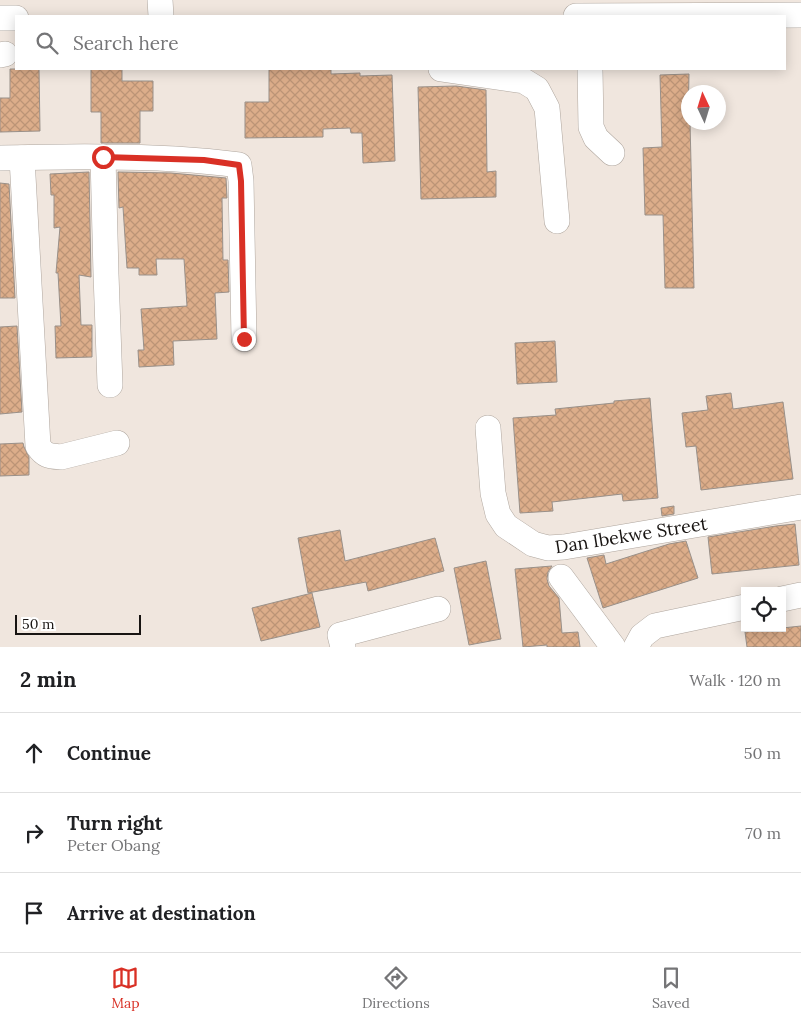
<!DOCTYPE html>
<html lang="en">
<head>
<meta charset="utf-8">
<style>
	body { margin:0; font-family:Lora,serif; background:#f6f6f6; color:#202124 }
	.controls { position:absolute; right:15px; bottom:15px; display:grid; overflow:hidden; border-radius:0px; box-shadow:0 2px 12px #0003 }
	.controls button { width:45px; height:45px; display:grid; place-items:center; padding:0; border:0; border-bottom:1px solid #e0e0e0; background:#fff; color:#202124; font:25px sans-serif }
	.compass { position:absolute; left:681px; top:85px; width:45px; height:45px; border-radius:50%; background:#fff; box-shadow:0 2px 12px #0003; rotate:356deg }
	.scale { position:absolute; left:15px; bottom:12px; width:126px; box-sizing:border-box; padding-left:5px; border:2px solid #181412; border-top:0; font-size:14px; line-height:18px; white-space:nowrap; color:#181412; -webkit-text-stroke:4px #fff; paint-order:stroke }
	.stop { position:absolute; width:15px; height:15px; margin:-11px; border:4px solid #d93025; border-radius:50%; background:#fff }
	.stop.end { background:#d93025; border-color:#fff; box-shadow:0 1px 5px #0008 }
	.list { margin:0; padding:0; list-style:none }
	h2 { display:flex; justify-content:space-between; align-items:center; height:65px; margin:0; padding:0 20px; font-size:21px }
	h2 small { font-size:16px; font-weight:400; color:#757577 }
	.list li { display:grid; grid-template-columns:32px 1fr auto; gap:15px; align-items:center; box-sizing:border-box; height:80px; padding:0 20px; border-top:1px solid #e0e0e0 }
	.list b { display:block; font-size:19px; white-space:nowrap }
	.list p { margin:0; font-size:16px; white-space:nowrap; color:#757577 }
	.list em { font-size:16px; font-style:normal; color:#757577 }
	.icon { flex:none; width:28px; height:28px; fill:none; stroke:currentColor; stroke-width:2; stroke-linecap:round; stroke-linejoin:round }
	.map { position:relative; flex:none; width:801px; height:647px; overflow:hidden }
	.search { position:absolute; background:#fff; box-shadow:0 2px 12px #0003; left:15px; right:15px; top:15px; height:55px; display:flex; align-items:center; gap:12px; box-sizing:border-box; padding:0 18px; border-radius:0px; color:#757577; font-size:19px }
	.sheet { height:305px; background:#fff }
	nav { display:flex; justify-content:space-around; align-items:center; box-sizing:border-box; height:70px; border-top:1px solid #e0e0e0; background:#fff; font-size:14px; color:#757577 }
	nav a { display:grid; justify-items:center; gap:2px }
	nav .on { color:#d93025 }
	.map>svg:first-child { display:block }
	.building { fill:url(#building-cross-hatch); stroke:#999089 }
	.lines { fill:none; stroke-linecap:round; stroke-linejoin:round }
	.minor-casing { stroke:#afa69e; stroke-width:26 }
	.minor { stroke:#fff; stroke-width:25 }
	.route { stroke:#d93025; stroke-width:6 }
	.labels { text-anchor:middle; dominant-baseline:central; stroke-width:4.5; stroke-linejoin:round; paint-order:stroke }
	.street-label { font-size:18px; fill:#181412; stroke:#fff }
</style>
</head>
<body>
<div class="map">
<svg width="801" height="647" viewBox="0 0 801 647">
	<defs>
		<pattern id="building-cross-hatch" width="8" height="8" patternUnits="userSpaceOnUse" patternTransform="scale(1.25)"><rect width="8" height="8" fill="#dcad8a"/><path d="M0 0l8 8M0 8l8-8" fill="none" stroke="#bc9476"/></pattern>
	</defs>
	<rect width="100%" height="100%" fill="#f0e6de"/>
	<g class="building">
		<polygon points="10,69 39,69 40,131 0,132 0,98 10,98"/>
		<polygon points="91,69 122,69 122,81 153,81 153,111 140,111 140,143 101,143 101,112 91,112"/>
		<polygon points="269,69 331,69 331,74 360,73 360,76 392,75 395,161 363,163 362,133 351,133 350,128 323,129 323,137 245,138 245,102 269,102"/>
		<polygon points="689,74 688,122 690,122 694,288 665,288 663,215 645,215 643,148 662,147 660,75"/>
		<polygon points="456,86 486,90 487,172 496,171 496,197 421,199 418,87"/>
		<polygon points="89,172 91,277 79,275 81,325 92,325 92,357 56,358 55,326 61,326 58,273 56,273 60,227 54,228 54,195 51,195 50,174"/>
		<polygon points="118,172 171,173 226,178 227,198 222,198 223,260 228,260 229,292 215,293 217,339 173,341 174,365 139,367 138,350 144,350 141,309 187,306 184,259 156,259 157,275 139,275 139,268 127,268 123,207 119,208"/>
		<polygon points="0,183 9,184 15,298 0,298"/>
		<polygon points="17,326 22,412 0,414 0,327"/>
		<polygon points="555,341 557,382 517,384 515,343"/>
		<polygon points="731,393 733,409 783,402 793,479 701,490 696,446 686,447 682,413 708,410 706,396"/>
		<polygon points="650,398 658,498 623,501 622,494 552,502 553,511 520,513 513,418 556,415 555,409 614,403 614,401"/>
		<polygon points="23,443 24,447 29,457 29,475 0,476 0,444"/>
		<polygon points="674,506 674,514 662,516 661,508"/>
		<polygon points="795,524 799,565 712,574 708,537 776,526"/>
		<polygon points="340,530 345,561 435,538 444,571 368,591 366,582 308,593 298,538"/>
		<polygon points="686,541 698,578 603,608 587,558 604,555 606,564 669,544"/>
		<polygon points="486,561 501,639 469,645 454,568"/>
		<polygon points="552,566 548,572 547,579 549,586 559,598 562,633 578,632 580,647 547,647 547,645 523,647 515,569"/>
		<polygon points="312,593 320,627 261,641 252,608"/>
		<polygon points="801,626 801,647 747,647 745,632"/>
	</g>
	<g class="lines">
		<defs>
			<g id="minor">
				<polyline points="160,0 161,16"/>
				<polyline points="576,16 801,15"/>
				<polyline points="0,18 16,18"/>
				<polyline points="0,55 5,54"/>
				<polyline points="441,69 524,81 537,89 547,108 557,221"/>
				<polyline points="590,69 591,127 596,138 612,153"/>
				<polyline points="103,157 106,274 110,385"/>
				<path d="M 0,158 C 35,158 69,156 104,157 C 149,157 194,159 239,165 L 241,181 L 244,339"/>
				<path d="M 22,158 L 38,446 C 45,456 49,456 61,457 L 117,443"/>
				<polyline points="488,428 493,493 498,514 506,526 533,544 548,548 564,547 801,507"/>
				<polyline points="561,577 613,647"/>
				<polyline points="782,599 801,595"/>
				<polyline points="343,647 340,635 438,609"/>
				<polyline points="636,647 642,636 655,626 745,607"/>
			</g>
		</defs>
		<use href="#minor" class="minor-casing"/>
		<use href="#minor" class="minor"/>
	</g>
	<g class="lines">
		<polyline class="route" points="103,157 204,160 239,165 241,181 244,339"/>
	</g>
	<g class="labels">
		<g class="street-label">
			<text transform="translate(631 535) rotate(-9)">Dan Ibekwe Street</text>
		</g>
	</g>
</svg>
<div class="controls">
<button><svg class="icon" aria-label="locate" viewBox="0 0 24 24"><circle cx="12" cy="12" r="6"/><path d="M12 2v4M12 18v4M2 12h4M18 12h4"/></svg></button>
</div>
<svg class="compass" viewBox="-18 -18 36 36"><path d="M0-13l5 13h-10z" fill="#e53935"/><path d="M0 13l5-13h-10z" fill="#757577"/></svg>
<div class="scale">50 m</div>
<div class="stop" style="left:103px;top:157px"></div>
<div class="stop end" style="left:244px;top:339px"></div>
<div class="search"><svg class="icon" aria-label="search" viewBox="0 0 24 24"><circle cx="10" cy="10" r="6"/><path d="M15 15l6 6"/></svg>Search here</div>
</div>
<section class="sheet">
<h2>2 min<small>Walk · 120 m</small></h2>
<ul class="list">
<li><svg class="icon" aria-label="ahead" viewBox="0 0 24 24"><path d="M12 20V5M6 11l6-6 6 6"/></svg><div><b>Continue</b></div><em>50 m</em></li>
<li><svg class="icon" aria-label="right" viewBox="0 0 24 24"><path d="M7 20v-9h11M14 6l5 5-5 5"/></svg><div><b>Turn right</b><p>Peter Obang</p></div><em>70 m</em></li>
<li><svg class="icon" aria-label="arrive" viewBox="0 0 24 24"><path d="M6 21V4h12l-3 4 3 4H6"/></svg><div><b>Arrive at destination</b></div></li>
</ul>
</section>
<nav>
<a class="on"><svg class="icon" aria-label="map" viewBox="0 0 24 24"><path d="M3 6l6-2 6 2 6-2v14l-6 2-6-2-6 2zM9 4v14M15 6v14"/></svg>Map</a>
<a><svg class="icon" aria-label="directions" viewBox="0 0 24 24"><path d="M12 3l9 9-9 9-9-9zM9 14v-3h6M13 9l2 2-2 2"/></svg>Directions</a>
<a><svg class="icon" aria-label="saved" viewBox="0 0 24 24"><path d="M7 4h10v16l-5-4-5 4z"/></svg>Saved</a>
</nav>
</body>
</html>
